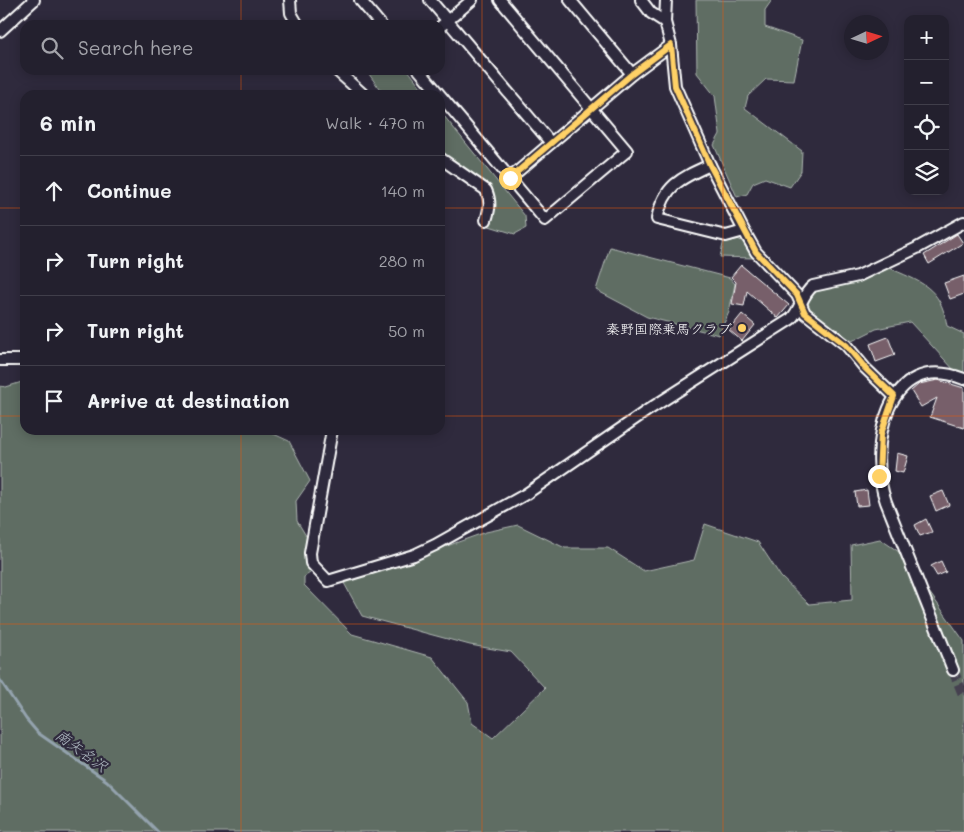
<!DOCTYPE html>
<html lang="en">
<head>
<meta charset="utf-8">
<style>
	body { margin:0; font-family:Mali,"Klee One",sans-serif; background:#2f2d3a; color:#f1f3f6 }
	.controls { position:absolute; right:15px; top:15px; display:grid; overflow:hidden; border-radius:10px; box-shadow:0 2px 12px #0003 }
	.controls button { width:45px; height:45px; display:grid; place-items:center; padding:0; border:0; border-bottom:1px solid #403e4a; background:#23202e; color:#f1f3f6; font:25px sans-serif }
	.compass { position:absolute; left:844px; top:15px; width:45px; height:45px; border-radius:50%; background:#23202e; box-shadow:0 2px 12px #0003; rotate:86deg }
	.stop { position:absolute; width:15px; height:15px; margin:-11px; border:4px solid #ffd166; border-radius:50%; background:#fff }
	.stop.end { background:#ffd166; border-color:#fff; box-shadow:0 1px 5px #0008 }
	.list { margin:0; padding:0; list-style:none }
	h2 { display:flex; justify-content:space-between; align-items:center; height:65px; margin:0; padding:0 20px; font-size:21px }
	h2 small { font-size:16px; font-weight:400; color:#a3a3aa }
	.list li { display:grid; grid-template-columns:32px 1fr auto; gap:15px; align-items:center; box-sizing:border-box; height:70px; padding:0 20px; border-top:1px solid #403e4a }
	.list b { display:block; font-size:19px; white-space:nowrap }
	.list em { font-size:16px; font-style:normal; color:#a3a3aa }
	.icon { flex:none; width:28px; height:28px; fill:none; stroke:currentColor; stroke-width:2; stroke-linecap:round; stroke-linejoin:round }
	.map { position:relative; flex:none; width:964px; height:832px; overflow:hidden }
	.search { position:absolute; background:#23202e; box-shadow:0 2px 12px #0003; left:20px; top:20px; width:425px; height:55px; display:flex; align-items:center; gap:12px; box-sizing:border-box; padding:0 18px; border-radius:15px; color:#a3a3aa; font-size:19px }
	.panel { position:absolute; background:#23202e; box-shadow:0 2px 12px #0003; left:20px; top:90px; width:425px; height:345px; border-radius:15px }
	.map>svg:first-child { display:block }
	.green { fill:#5e6d63; stroke:#aeb6b1 }
	.lines { fill:none; stroke-linecap:round; stroke-linejoin:round }
	.stream { stroke:#94a3ae; stroke-width:3 }
	.building { fill:#775f6a; stroke:#fff }
	.minor-tunnel { stroke:#443f50; stroke-width:10; stroke-dasharray:10 5; stroke-linecap:butt }
	.minor-casing { stroke:#fff; stroke-width:14 }
	.minor { stroke:#2f2a3d; stroke-width:10 }
	.route { stroke:#ffd166; stroke-width:6 }
	.grid { fill:none; stroke:#e8590c; stroke-width:1; stroke-opacity:0.55 }
	.poi-dot { fill:#ffd166; stroke:#2f2a3d; stroke-width:2 }
	.labels { text-anchor:middle; dominant-baseline:central; stroke-width:4.5; stroke-linejoin:round; paint-order:stroke }
	.poi-label { font-size:14px; fill:#fff; stroke:#2f2a3d; text-anchor:end }
	.water-label { font-size:15px; font-style:italic; fill:#afbac2; stroke:#2f2a3d }
</style>
</head>
<body>
<div class="map">
<svg width="964" height="832" viewBox="0 0 964 832">
	<rect width="100%" height="100%" fill="#2f2a3d"/>
	<filter id="ink" filterUnits="userSpaceOnUse"><feTurbulence type="fractalNoise" baseFrequency=".02" numOctaves="2"/><feDisplacementMap in="SourceGraphic" scale="10" xChannelSelector="R" yChannelSelector="G"/><feConvolveMatrix kernelMatrix="1 2 1 2 8 2 1 2 1" color-interpolation-filters="sRGB"/></filter>
	<g filter="url(#ink)">
		<g class="green">
			<polygon points="696,0 772,0 765,10 765,27 802,40 794,80 766,79 748,96 745,108 802,151 801,171 790,187 765,178 753,183 747,194 737,197 714,145 720,134 715,96 697,73"/>
			<polygon points="366,70 408,70 427,95 384,95"/>
			<polygon points="440,111 525,216 526,228 515,234 486,225 491,212 488,189 440,153"/>
			<polygon points="738,239 743,242 753,258 720,257 724,240"/>
			<polygon points="610,247 730,278 735,284 729,312 719,335 647,317 596,290"/>
			<path d="M 887,267 C 920,282 941,286 947,326 L 964,334 L 964,374 L 955,371 L 910,322 L 876,329 L 850,342 L 807,306 L 808,296 C 821,284 834,287 850,283 C 862,279 875,273 887,267 Z"/>
			<polygon points="25,381 25,430 265,430 289,441 310,481 296,501 297,521 311,544 316,569 304,577 304,585 352,634 432,657 468,702 472,723 493,738 545,688 511,652 470,645 362,616 344,583 486,532 518,525 565,548 608,548 644,571 694,560 705,524 758,542 781,577 809,604 852,600 851,545 880,539 902,554 964,641 964,832 0,832 0,386 6,387"/>
		</g>
		<g class="lines">
			<polyline class="stream" points="0,680 26,719 38,733 107,781 158,832"/>
		</g>
		<g class="building">
			<polygon points="957,234 963,243 929,264 924,255"/>
			<polygon points="741,265 789,305 778,318 747,291 744,306 732,304 736,282 731,277"/>
			<polygon points="964,276 964,294 950,299 944,283"/>
			<polygon points="742,314 755,325 742,341 729,330"/>
			<polygon points="888,337 895,355 876,362 870,344"/>
			<polygon points="938,380 964,388 964,428 930,417 937,398 921,407 911,391 919,384"/>
			<polygon points="897,453 908,456 903,473 895,471"/>
			<polygon points="867,490 869,505 857,506 855,492"/>
			<polygon points="943,491 949,505 936,511 930,496"/>
			<polygon points="926,519 932,532 920,536 915,525"/>
			<polygon points="941,561 946,572 937,576 931,566"/>
		</g>
		<g class="lines">
			<polyline class="minor-tunnel" points="953,670 964,697"/>
			<defs>
				<g id="minor">
					<polyline points="290,0 291,13 298,25"/>
					<polyline points="360,0 381,25"/>
					<polyline points="430,0 551,143"/>
					<polyline points="570,0 632,74"/>
					<polyline points="641,0 651,13 665,22"/>
					<polyline points="666,0 665,22 671,45 675,86 710,165 744,231 756,252 797,295 805,313 846,345 865,368 894,396"/>
					<polyline points="440,27 472,0"/>
					<polyline points="0,31 34,0"/>
					<polyline points="336,70 364,95"/>
					<polyline points="419,70 545,220 627,151 500,0"/>
					<path d="M 440,158 L 486,190 C 491,201 490,209 486,220"/>
					<path d="M 710,165 C 681,178 664,185 657,219 L 726,236 L 744,231"/>
					<polyline points="510,178 632,74 671,45"/>
					<polyline points="0,360 25,360"/>
					<path d="M 332,430 L 310,553 L 311,563 L 328,581 L 414,555 L 435,545 L 526,494 L 648,410 L 791,319 C 801,309 802,294 813,286 L 858,276 L 917,248 L 964,222"/>
					<path d="M 953,670 L 886,502 C 867,449 886,348 964,379"/>
				</g>
			</defs>
			<use href="#minor" class="minor-casing"/>
			<use href="#minor" class="minor"/>
		</g>
	</g>
	<g class="lines" filter="url(#ink)">
		<polyline class="route" points="510,178 632,74 671,45 675,86 710,165 756,252 797,295 805,313 846,345 865,368 894,396 881,434 879,476"/>
	</g>
	<path class="grid" d="M 241,0 L 241,25M 482,0 L 482,832M 723,0 L 723,832M 241,70 L 241,95M 0,208 L 25,208M 440,208 L 964,208M 0,416 L 25,416M 440,416 L 964,416M 241,430 L 241,832M 0,624 L 964,624"/>
	<circle class="poi-dot" cx="742" cy="328" r="5"/>
	<g class="labels">
		<g class="poi-label">
			<text x="732" y="328">秦野国際乗馬クラブ</text>
		</g>
		<g class="water-label">
			<text transform="translate(82 750) rotate(36)">南矢名沢</text>
		</g>
	</g>
</svg>
<div class="controls">
<button>+</button>
<button>−</button>
<button><svg class="icon" aria-label="locate" viewBox="0 0 24 24"><circle cx="12" cy="12" r="6"/><path d="M12 2v4M12 18v4M2 12h4M18 12h4"/></svg></button>
<button><svg class="icon" aria-label="layers" viewBox="0 0 24 24"><path d="M12 4l9 5-9 5-9-5zM3 14l9 5 9-5"/></svg></button>
</div>
<svg class="compass" viewBox="-18 -18 36 36"><path d="M0-13l5 13h-10z" fill="#e53935"/><path d="M0 13l5-13h-10z" fill="#a3a3aa"/></svg>
<div class="stop" style="left:510px;top:178px"></div>
<div class="stop end" style="left:879px;top:476px"></div>
<div class="search"><svg class="icon" aria-label="search" viewBox="0 0 24 24"><circle cx="10" cy="10" r="6"/><path d="M15 15l6 6"/></svg>Search here</div>
<section class="panel">
<h2>6 min<small>Walk · 470 m</small></h2>
<ul class="list">
<li><svg class="icon" aria-label="ahead" viewBox="0 0 24 24"><path d="M12 20V5M6 11l6-6 6 6"/></svg><div><b>Continue</b></div><em>140 m</em></li>
<li><svg class="icon" aria-label="right" viewBox="0 0 24 24"><path d="M7 20v-9h11M14 6l5 5-5 5"/></svg><div><b>Turn right</b></div><em>280 m</em></li>
<li><svg class="icon" aria-label="right" viewBox="0 0 24 24"><path d="M7 20v-9h11M14 6l5 5-5 5"/></svg><div><b>Turn right</b></div><em>50 m</em></li>
<li><svg class="icon" aria-label="arrive" viewBox="0 0 24 24"><path d="M6 21V4h12l-3 4 3 4H6"/></svg><div><b>Arrive at destination</b></div></li>
</ul>
</section>
</div>
</body>
</html>
